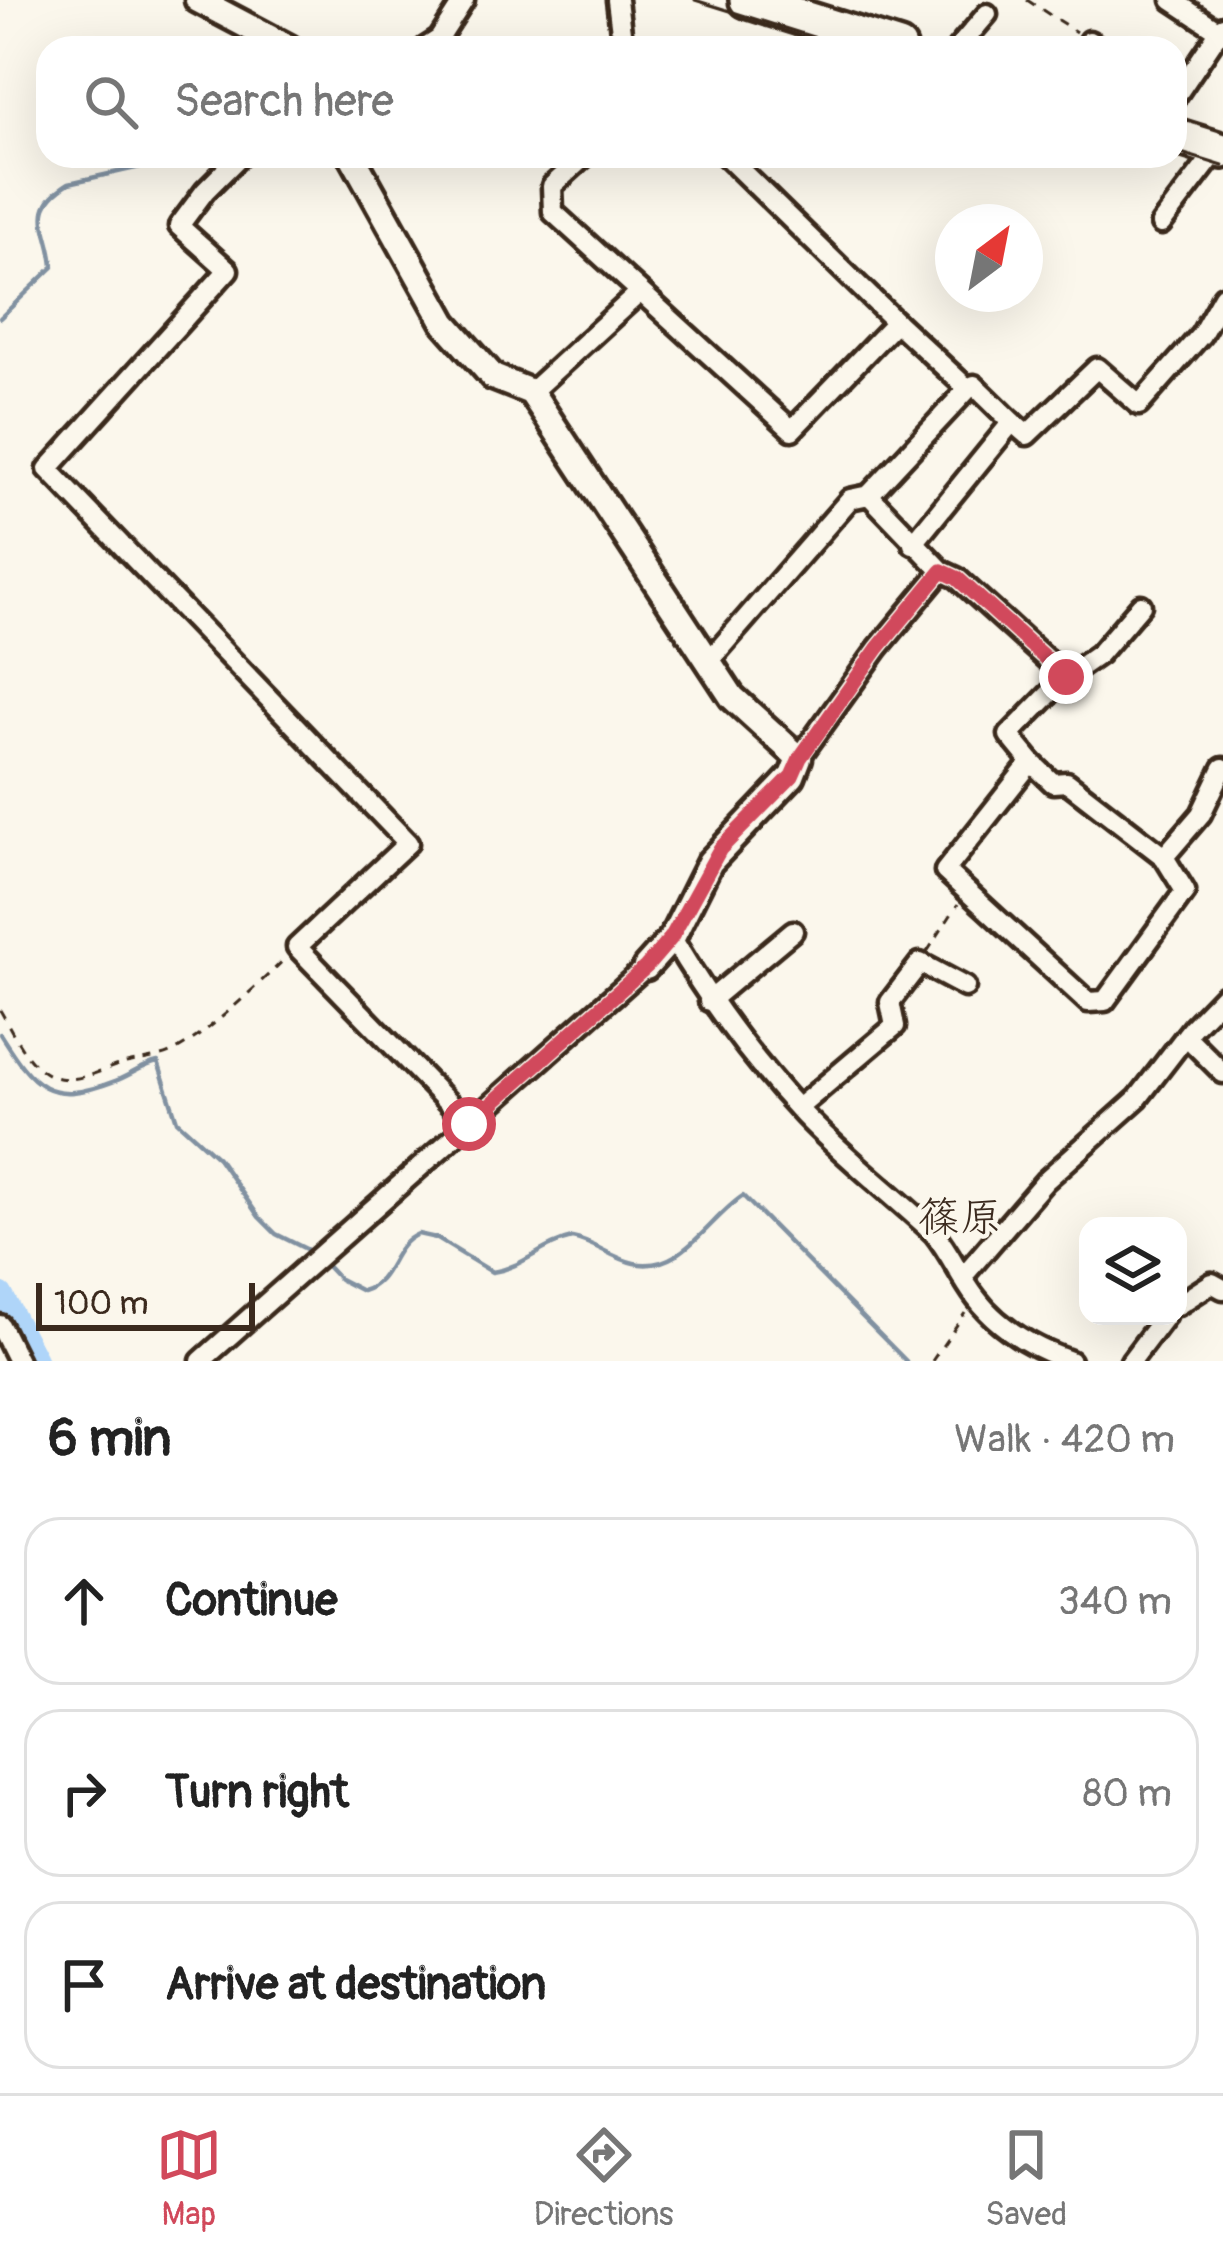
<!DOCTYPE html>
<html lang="en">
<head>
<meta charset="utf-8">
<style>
	body { margin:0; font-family:Pangolin,"Klee One",sans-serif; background:#f2f2f2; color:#222 }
	.controls { position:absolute; right:36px; bottom:36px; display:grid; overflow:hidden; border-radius:24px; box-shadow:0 12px 48px #0002 }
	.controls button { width:108px; height:108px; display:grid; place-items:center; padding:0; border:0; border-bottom:3px solid #e0e0e0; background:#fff; color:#222; font:60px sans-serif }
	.compass { position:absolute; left:935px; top:204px; width:108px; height:108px; border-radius:50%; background:#fff; box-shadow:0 12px 48px #0002; rotate:32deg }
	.scale { position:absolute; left:36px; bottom:30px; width:219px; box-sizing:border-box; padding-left:12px; border:6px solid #3b2a1e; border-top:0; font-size:33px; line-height:42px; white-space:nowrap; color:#3b2a1e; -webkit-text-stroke:9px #fbf7ec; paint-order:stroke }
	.stop { position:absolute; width:36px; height:36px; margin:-27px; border:9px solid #d1495b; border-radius:50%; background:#fff }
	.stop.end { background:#d1495b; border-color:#fff; box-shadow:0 3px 12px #0008 }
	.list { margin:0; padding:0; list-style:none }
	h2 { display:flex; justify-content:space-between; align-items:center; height:156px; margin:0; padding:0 48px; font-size:51px }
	h2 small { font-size:39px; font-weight:400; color:#767676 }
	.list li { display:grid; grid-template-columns:78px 1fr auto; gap:36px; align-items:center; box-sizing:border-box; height:168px; margin:0 24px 24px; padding:0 24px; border:3px solid #e0e0e0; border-radius:36px }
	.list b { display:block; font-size:45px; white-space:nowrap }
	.list em { font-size:39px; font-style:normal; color:#767676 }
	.icon { flex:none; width:66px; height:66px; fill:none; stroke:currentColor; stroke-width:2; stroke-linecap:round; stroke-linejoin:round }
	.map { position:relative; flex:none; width:1223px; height:1361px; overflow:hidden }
	.search { position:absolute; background:#fff; box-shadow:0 12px 48px #0002; left:36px; right:36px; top:36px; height:132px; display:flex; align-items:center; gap:30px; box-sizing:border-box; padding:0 42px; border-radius:36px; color:#767676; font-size:45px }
	.sheet { height:732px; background:#fff }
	nav { display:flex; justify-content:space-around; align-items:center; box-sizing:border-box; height:168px; border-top:3px solid #e0e0e0; background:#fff; font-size:33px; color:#767676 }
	nav a { display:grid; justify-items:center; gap:6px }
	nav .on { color:#d1495b }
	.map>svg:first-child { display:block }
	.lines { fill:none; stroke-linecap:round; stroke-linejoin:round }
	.stream { stroke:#8191a1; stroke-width:4.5 }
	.river { stroke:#afd5f9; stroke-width:27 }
	.street-casing { stroke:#3b2a1e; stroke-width:27 }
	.secondary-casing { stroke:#3b2a1e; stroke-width:33 }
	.highway-casing { stroke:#3b2a1e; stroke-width:42 }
	.path { stroke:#3b2a1e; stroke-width:3; stroke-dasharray:9 9; stroke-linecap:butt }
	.street { stroke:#fbf7ec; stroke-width:18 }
	.secondary { stroke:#fbf7ec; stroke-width:24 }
	.highway { stroke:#fbf7ec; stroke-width:33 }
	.tram { stroke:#3b2a1e; stroke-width:3 }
	.route { stroke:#d1495b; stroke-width:15 }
	.labels { text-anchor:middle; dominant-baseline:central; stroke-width:9; stroke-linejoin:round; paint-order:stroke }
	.quarter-label { font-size:42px; fill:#3b2a1e; stroke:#fbf7ec }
</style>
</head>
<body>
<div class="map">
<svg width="1223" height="1361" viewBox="0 0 1223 1361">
	<rect width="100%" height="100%" fill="#fbf7ec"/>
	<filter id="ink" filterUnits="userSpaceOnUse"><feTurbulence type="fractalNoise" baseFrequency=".00833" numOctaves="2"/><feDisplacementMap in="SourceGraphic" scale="24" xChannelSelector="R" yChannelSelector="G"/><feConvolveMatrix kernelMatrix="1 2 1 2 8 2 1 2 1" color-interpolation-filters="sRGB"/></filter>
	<g filter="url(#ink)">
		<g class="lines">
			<g class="stream">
				<path d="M 0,318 L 53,267 C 51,230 25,210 69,183 L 189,156"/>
				<path d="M 0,1034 C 33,1086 48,1107 115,1081 C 129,1076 143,1065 158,1062 L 177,1121 L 218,1158 L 259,1217 L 276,1234 L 312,1252"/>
				<path d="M 324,1263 L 339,1279 L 362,1291 C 393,1282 389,1246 418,1234 L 436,1238 L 492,1272 C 522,1268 543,1244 572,1238 C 594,1242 612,1258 634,1263 C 681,1274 709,1218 743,1196 L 906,1361"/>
			</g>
			<polyline class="river" points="0,1296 34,1361"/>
			<defs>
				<g id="street">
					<polyline points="617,0 623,48"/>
					<polyline points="1172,0 1219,31"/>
					<polyline points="1089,41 1100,48"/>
					<polyline points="425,48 439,39 464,0"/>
					<polyline points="958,48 987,14"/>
					<polyline points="1176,96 1223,26"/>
					<polyline points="240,156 205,191 179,226 228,270 48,469 408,843 297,947 469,1124"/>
					<polyline points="585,156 552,186 553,212 792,430 896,322 726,156"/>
					<polyline points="1161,224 1209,161 1214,148"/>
					<polyline points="896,322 968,389 974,385 1012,422 913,544"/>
					<polyline points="531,392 640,292"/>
					<polyline points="1012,422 1027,435 1097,368 1139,405 1201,335 1223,296"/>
					<polyline points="869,495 968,389"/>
					<polyline points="942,571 957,578 1066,677 1009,735 1031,762"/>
					<polyline points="708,662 850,499 869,495 942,571 878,648 799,758"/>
					<polyline points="1066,677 1099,654 1141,605"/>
					<polyline points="1164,857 1185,891 1105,1001 1088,1002 945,871 1031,762 1053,783 1067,782 1164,857 1201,814 1223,768"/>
					<path d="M 672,938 C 710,1002 753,1061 804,1115 C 844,1157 891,1193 934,1233 C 951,1254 960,1277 976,1298 C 999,1329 1034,1348 1070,1361"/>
					<polyline points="709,1001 793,931"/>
					<polyline points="1186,1036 1223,1073"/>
					<polyline points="798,1108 895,1026 890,1002 920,963 965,987"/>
					<polyline points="964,1275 1045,1181 1138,1098 1192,1028 1223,996"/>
					<polyline points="1178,1305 1212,1283 1223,1289"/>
					<polyline points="0,1325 18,1361"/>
					<polyline points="201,1361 646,967"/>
					<polyline points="1131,1361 1165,1316"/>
				</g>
				<g id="secondary">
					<polyline points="198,0 289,48"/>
					<polyline points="352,156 445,323 493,377 531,392 732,697 799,758 792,776 710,862 672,938 646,967"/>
				</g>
				<g id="highway">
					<polyline points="747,0 899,48"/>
					<polyline points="1175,136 1223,151"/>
				</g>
			</defs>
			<use href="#street" class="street-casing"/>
			<use href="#secondary" class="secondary-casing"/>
			<use href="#highway" class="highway-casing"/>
			<g class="path">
				<polyline points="1027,0 1076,32"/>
				<polyline points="927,952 958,904"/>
				<path d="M 0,1010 C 13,1032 27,1066 52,1076 C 72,1084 96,1073 115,1066 C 131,1061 146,1060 161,1056 C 195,1048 260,982 287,957"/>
				<polyline points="932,1361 965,1313"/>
			</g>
			<use href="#street" class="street"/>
			<use href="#secondary" class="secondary"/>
			<use href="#highway" class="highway"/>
			<g class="tram">
				<polyline points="695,0 848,48"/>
				<polyline points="1175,151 1223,166"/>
			</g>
		</g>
	</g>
	<g class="lines" filter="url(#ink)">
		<polyline class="route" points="469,1124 646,967 671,938 720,849 792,776 800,758 878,648 942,571 957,578 1066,677"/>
	</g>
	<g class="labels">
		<g class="quarter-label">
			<text x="960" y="1218">篠原</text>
		</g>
	</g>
</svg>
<div class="controls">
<button><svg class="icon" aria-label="layers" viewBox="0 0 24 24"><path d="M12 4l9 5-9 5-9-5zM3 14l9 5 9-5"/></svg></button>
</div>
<svg class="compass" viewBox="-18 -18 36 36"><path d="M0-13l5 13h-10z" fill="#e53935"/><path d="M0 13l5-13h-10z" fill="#767676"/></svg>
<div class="scale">100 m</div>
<div class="stop" style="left:469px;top:1124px"></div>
<div class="stop end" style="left:1066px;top:677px"></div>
<div class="search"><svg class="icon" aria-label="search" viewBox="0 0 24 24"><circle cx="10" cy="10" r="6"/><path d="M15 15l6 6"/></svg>Search here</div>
</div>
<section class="sheet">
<h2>6 min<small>Walk · 420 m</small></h2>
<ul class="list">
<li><svg class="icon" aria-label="ahead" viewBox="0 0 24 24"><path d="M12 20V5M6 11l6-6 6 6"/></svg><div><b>Continue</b></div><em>340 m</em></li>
<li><svg class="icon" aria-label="right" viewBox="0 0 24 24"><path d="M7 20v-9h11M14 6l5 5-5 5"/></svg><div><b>Turn right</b></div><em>80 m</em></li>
<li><svg class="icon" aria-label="arrive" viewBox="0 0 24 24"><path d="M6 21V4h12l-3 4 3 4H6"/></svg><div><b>Arrive at destination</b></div></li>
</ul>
</section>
<nav>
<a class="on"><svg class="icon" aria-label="map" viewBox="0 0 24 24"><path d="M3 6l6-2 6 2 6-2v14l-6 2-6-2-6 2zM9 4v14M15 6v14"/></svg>Map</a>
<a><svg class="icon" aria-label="directions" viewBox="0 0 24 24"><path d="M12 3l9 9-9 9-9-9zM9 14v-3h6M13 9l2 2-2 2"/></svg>Directions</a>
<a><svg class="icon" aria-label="saved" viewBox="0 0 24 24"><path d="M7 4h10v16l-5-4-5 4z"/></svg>Saved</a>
</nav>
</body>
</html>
